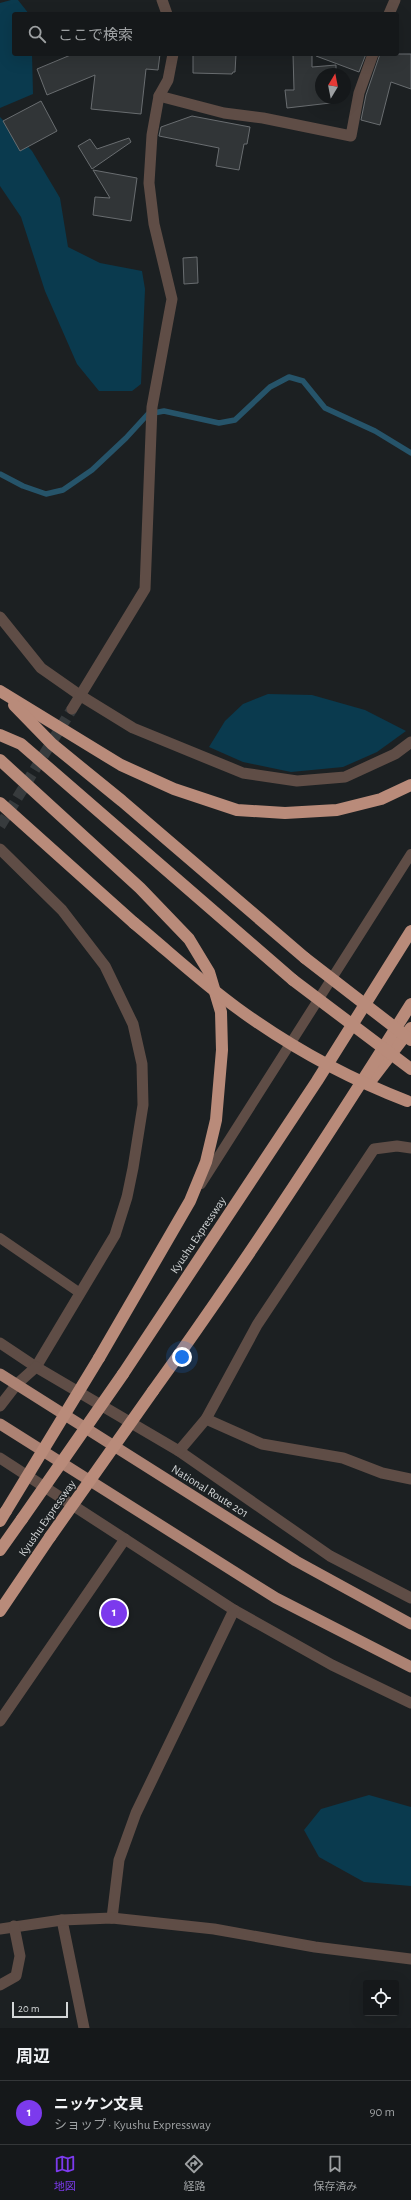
<!DOCTYPE html>
<html lang="ja">
<head>
<meta charset="utf-8">
<style>
	body { margin:0; font-family:"Alegreya Sans","Noto Sans JP",sans-serif; background:#222527; color:#f1f3f6 }
	.controls { position:absolute; right:12px; bottom:12px; display:grid; overflow:hidden; border-radius:4px; box-shadow:0 4px 16px #0002 }
	.controls button { width:36px; height:36px; display:grid; place-items:center; padding:0; border:0; border-bottom:1px solid #343739; background:#15181a; color:#f1f3f6; font:20px sans-serif }
	.compass { position:absolute; left:315px; top:68px; width:36px; height:36px; border-radius:50%; background:#15181a; box-shadow:0 4px 16px #0002; rotate:10deg }
	.scale { position:absolute; left:12px; bottom:10px; width:56px; box-sizing:border-box; padding-left:4px; border:2px solid #d3d6d7; border-top:0; font-size:11px; line-height:14px; white-space:nowrap; color:#d3d6d7; -webkit-text-stroke:3px #1c2022; paint-order:stroke }
	.you { position:absolute; left:182px; top:1357px; width:14px; height:14px; margin:-10px; border:3px solid #fff; border-radius:50%; background:#1a73e8; box-shadow:0 0 0 6px #1a73e833 }
	.badge { display:grid; place-items:center; width:26px; height:26px; border-radius:50%; background:#7c3aed; color:#fff; font-size:13px; font-weight:700 }
	.pin { position:absolute; translate:-50% -50%; border:2px solid #fff; box-shadow:0 1px 4px #0006 }
	.list { margin:0; padding:0; list-style:none }
	h2 { display:flex; justify-content:space-between; align-items:center; height:52px; margin:0; padding:0 16px; font-size:17px }
	h2 small { font-size:13px; font-weight:400; color:#9da0a2 }
	.list li { display:grid; grid-template-columns:26px 1fr auto; gap:12px; align-items:center; box-sizing:border-box; height:64px; padding:0 16px; border-top:1px solid #343739 }
	.list b { display:block; font-size:15px; white-space:nowrap }
	.list p { margin:0; font-size:13px; white-space:nowrap; color:#9da0a2 }
	.list em { font-size:13px; font-style:normal; color:#9da0a2 }
	.icon { flex:none; width:22px; height:22px; fill:none; stroke:currentColor; stroke-width:2; stroke-linecap:round; stroke-linejoin:round }
	.map { position:relative; flex:none; width:411px; height:2028px; overflow:hidden }
	.search { position:absolute; background:#15181a; box-shadow:0 4px 16px #0002; left:12px; right:12px; top:12px; height:44px; display:flex; align-items:center; gap:10px; box-sizing:border-box; padding:0 14px; border-radius:4px; color:#9da0a2; font-size:15px }
	.sheet { height:116px; background:#15181a }
	nav { display:flex; justify-content:space-around; align-items:center; box-sizing:border-box; height:56px; border-top:1px solid #343739; background:#15181a; font-size:11px; color:#9da0a2 }
	nav a { display:grid; justify-items:center; gap:2px }
	nav .on { color:#7c3aed }
	.map>svg:first-child { display:block }
	.green { fill:#0a3a4e }
	.lines { fill:none; stroke-linecap:round; stroke-linejoin:round }
	.stream { stroke:#26546a; stroke-width:5.5 }
	.building { fill:#313537; stroke:#696d70 }
	.minor-tunnel { stroke:#373b3d; stroke-width:11; stroke-dasharray:11 5.5; stroke-linecap:butt }
	.service { stroke:#5f4d46; stroke-width:10 }
	.minor { stroke:#5f4d46; stroke-width:11 }
	.tertiary { stroke:#5f4d46; stroke-width:11 }
	.trunk { stroke:#ac8273; stroke-width:11 }
	.motorway { stroke:#b98b7a; stroke-width:12 }
	.motorway-bridge { stroke:#b98b7a; stroke-width:12 }
	.labels { text-anchor:middle; dominant-baseline:central; stroke-width:3; stroke-linejoin:round; paint-order:stroke }
	.street-label { font-size:12px; fill:#d3d6d7; stroke:#1c2022 }
</style>
</head>
<body>
<div class="map">
<svg width="411" height="2028" viewBox="0 0 411 2028">
	<rect width="100%" height="100%" fill="#1c2022"/>
	<g class="green">
		<polygon points="11,0 18,0 29,14 14,14 14,54 32,54 33,94 0,108 0,3"/>
		<polygon points="0,117 32,151 60,198 68,247 100,263 142,271 145,289 141,384 132,391 99,391 77,364 45,291 21,217 0,186"/>
		<polygon points="268,694 312,695 365,710 406,731 377,752 343,767 291,772 243,762 209,747 225,721 243,704"/>
		<polygon points="369,1795 411,1807 411,1886 364,1882 319,1857 304,1830 321,1809"/>
	</g>
	<g class="lines">
		<polyline class="stream" points="0,474 23,486 46,494 63,490 92,470 126,438 148,414 164,411 219,423 235,420 270,387 289,377 303,381 325,408 375,431 411,453"/>
	</g>
	<g class="building">
		<polygon points="73,54 160,54 158,70 146,69 141,114 91,109 95,75 47,95 37,69"/>
		<polygon points="193,54 236,54 235,72 233,72 232,74 193,73"/>
		<polygon points="293,54 312,54 312,67 336,65 336,74 321,74 321,98 339,98 339,102 287,108 285,90 294,90"/>
		<polygon points="316,54 366,54 359,72 316,56"/>
		<polygon points="380,54 411,54 411,89 391,82 380,125 361,120 366,95"/>
		<polygon points="41,101 57,131 20,151 3,121"/>
		<polygon points="192,116 250,127 247,144 244,144 239,170 216,166 219,148 159,136 161,127"/>
		<polygon points="129,138 131,142 92,169 78,146 90,139 97,149"/>
		<polygon points="93,170 137,178 131,221 93,215 95,197 110,198"/>
		<polygon points="197,257 198,283 184,284 183,258"/>
	</g>
	<g class="lines">
		<polyline class="minor-tunnel" points="0,826 72,709"/>
		<g class="service">
			<polyline points="201,1184 411,854"/>
			<polyline points="0,1238 80,1293"/>
		</g>
		<g class="minor">
			<polyline points="162,0 167,14"/>
			<polyline points="389,14 395,0"/>
			<polyline points="159,96 224,113 263,118 351,136 359,93 373,54"/>
			<polyline points="0,617 41,668 81,696 133,728 243,773 297,781 345,777 395,754 411,742"/>
			<polyline points="72,709 145,589 152,407 172,299 154,224 149,183 152,135 159,96 168,80 173,54"/>
			<polyline points="0,849 62,910 105,966 133,1024 142,1064 143,1105 133,1168 127,1197 115,1235 36,1367"/>
			<polyline points="0,1343 36,1367 179,1451 330,1556 411,1598"/>
			<polyline points="206,1419 262,1444 343,1458 382,1473 411,1479"/>
			<polyline points="179,1451 206,1419 257,1325 374,1149 397,1146 411,1148"/>
			<polyline points="0,1458 234,1610 332,1665 411,1703"/>
			<polyline points="0,1721 125,1539"/>
			<polyline points="112,1918 119,1860 136,1813 234,1610"/>
			<polyline points="62,1920 84,2028"/>
			<polyline points="0,1929 62,1920 112,1918 214,1929 315,1947 411,1959"/>
			<polyline points="0,1985 16,1976 20,1956 14,1926"/>
		</g>
		<polyline class="tertiary" points="0,1406 17,1384 36,1367"/>
		<g class="trunk">
			<polyline points="0,1374 296,1561 411,1624"/>
			<polyline points="0,1424 276,1598 411,1667"/>
		</g>
		<g class="motorway">
			<polyline points="0,691 121,765 174,789 237,810 285,813 337,810 381,799 411,785"/>
			<polyline points="14,705 52,744 122,801 305,958"/>
			<polyline points="0,735 21,744 293,980"/>
			<polyline points="0,760 140,888 189,939 209,972 221,1012 222,1050 216,1120 206,1162 190,1201 99,1358"/>
			<polyline points="0,803 134,923"/>
			<polyline points="372,1079 411,1028"/>
			<polyline points="123,1374 317,1081 411,931"/>
			<path d="M 153,1391 C 244,1265 328,1136 411,1004"/>
			<polyline points="0,1521 6,1511"/>
			<polyline points="0,1550 22,1519"/>
			<polyline points="0,1611 50,1537"/>
		</g>
		<g class="motorway-bridge">
			<path d="M 134,923 C 168,951 201,982 237,1008 C 289,1046 347,1078 407,1101"/>
			<polyline points="305,958 411,1040"/>
			<polyline points="293,980 411,1069"/>
			<polyline points="6,1511 99,1358"/>
			<polyline points="22,1519 123,1374"/>
			<polyline points="50,1537 153,1391"/>
		</g>
	</g>
	<g class="labels">
		<g class="street-label">
			<text transform="translate(198 1235) rotate(-56)">Kyushu Expressway</text>
			<text transform="translate(210 1491) rotate(32)">National Route 201</text>
			<text transform="translate(47 1518) rotate(-55)">Kyushu Expressway</text>
		</g>
	</g>
</svg>
<div class="controls">
<button><svg class="icon" aria-label="locate" viewBox="0 0 24 24"><circle cx="12" cy="12" r="6"/><path d="M12 2v4M12 18v4M2 12h4M18 12h4"/></svg></button>
</div>
<svg class="compass" viewBox="-18 -18 36 36"><path d="M0-13l5 13h-10z" fill="#e53935"/><path d="M0 13l5-13h-10z" fill="#9da0a2"/></svg>
<div class="scale">20 m</div>
<div class="you"></div>
<div class="pin badge" style="left:114px;top:1613px">1</div>
<div class="search"><svg class="icon" aria-label="search" viewBox="0 0 24 24"><circle cx="10" cy="10" r="6"/><path d="M15 15l6 6"/></svg>ここで検索</div>
</div>
<section class="sheet">
<h2>周辺<small></small></h2>
<ul class="list">
<li><span class="badge">1</span><div><b>ニッケン文具</b><p>ショップ · Kyushu Expressway</p></div><em>90 m</em></li>
</ul>
</section>
<nav>
<a class="on"><svg class="icon" aria-label="map" viewBox="0 0 24 24"><path d="M3 6l6-2 6 2 6-2v14l-6 2-6-2-6 2zM9 4v14M15 6v14"/></svg>地図</a>
<a><svg class="icon" aria-label="directions" viewBox="0 0 24 24"><path d="M12 3l9 9-9 9-9-9zM9 14v-3h6M13 9l2 2-2 2"/></svg>経路</a>
<a><svg class="icon" aria-label="saved" viewBox="0 0 24 24"><path d="M7 4h10v16l-5-4-5 4z"/></svg>保存済み</a>
</nav>
</body>
</html>
